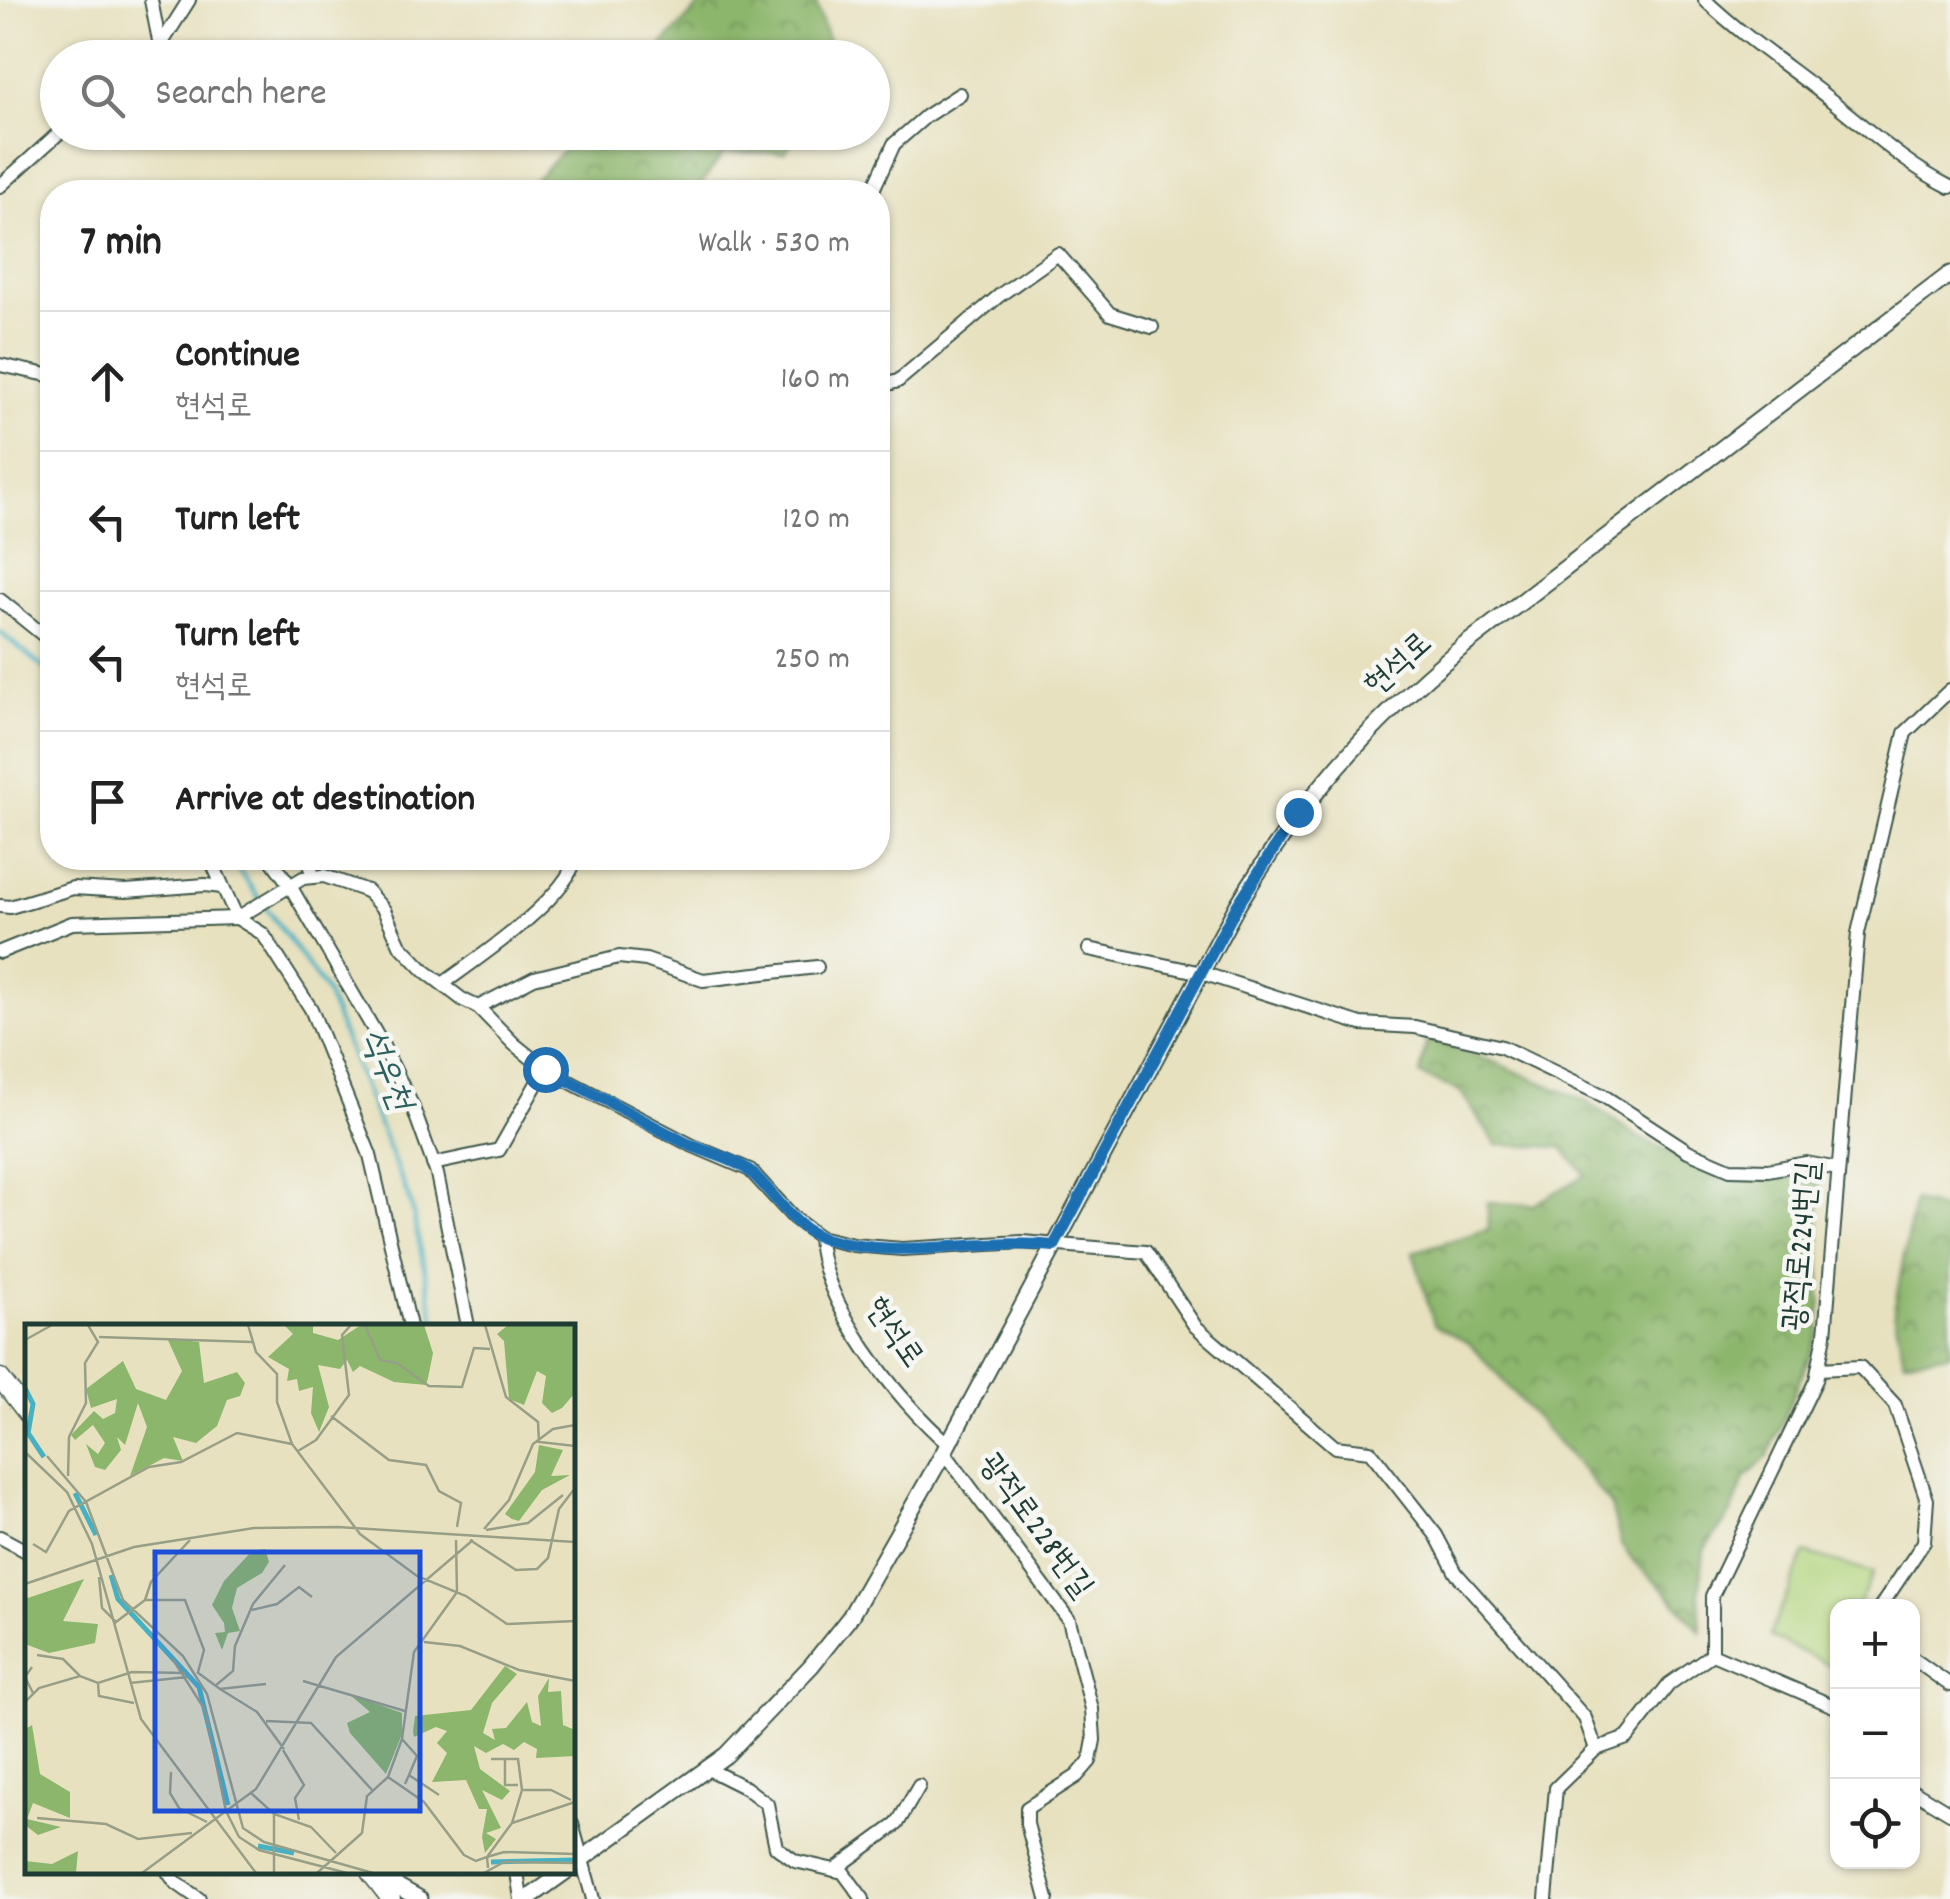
<!DOCTYPE html>
<html lang="en">
<head>
<meta charset="utf-8">
<style>
	body { margin:0; font-family:Dekko,"Poor Story",sans-serif; background:#f6f6f6; color:#222 }
	.controls { position:absolute; right:30px; bottom:30px; display:grid; overflow:hidden; border-radius:20px; box-shadow:0 2px 8px #0004 }
	.controls button { width:90px; height:90px; display:grid; place-items:center; padding:0; border:0; border-bottom:2px solid #e0e0e0; background:#fff; color:#222; font:50px sans-serif }
	.stop { position:absolute; width:30px; height:30px; margin:-22px; border:8px solid #1f6fb2; border-radius:50%; background:#fff }
	.stop.end { background:#1f6fb2; border-color:#fff; box-shadow:0 2px 10px #0008 }
	.list { margin:0; padding:0; list-style:none }
	h2 { display:flex; justify-content:space-between; align-items:center; height:130px; margin:0; padding:0 40px; font-size:42px }
	h2 small { font-size:32px; font-weight:400; color:#767676 }
	.list li { display:grid; grid-template-columns:65px 1fr auto; gap:30px; align-items:center; box-sizing:border-box; height:140px; padding:0 40px; border-top:2px solid #e0e0e0 }
	.list b { display:block; font-size:38px; white-space:nowrap }
	.list p { margin:0; font-size:32px; white-space:nowrap; color:#767676 }
	.list em { font-size:32px; font-style:normal; color:#767676 }
	.icon { flex:none; width:55px; height:55px; fill:none; stroke:currentColor; stroke-width:2; stroke-linecap:round; stroke-linejoin:round }
	.map { position:relative; flex:none; width:1950px; height:1899px; overflow:hidden }
	.search { position:absolute; background:#fff; box-shadow:0 2px 8px #0004; left:40px; top:40px; width:850px; height:110px; display:flex; align-items:center; gap:25px; box-sizing:border-box; padding:0 35px; border-radius:55px; color:#767676; font-size:38px }
	.panel { position:absolute; background:#fff; box-shadow:0 2px 8px #0004; left:40px; top:180px; width:850px; height:690px; border-radius:40px }
	.map>svg:first-child { display:block }
	.forest { fill:url(#forest-crowns); stroke:#567a50; stroke-width:2.5 }
	.pitch { fill:#b1d47c; stroke:#688858; stroke-width:2.5 }
	.lines { fill:none; stroke-linecap:round; stroke-linejoin:round }
	.stream { stroke:#46b1c3; stroke-width:4 }
	.minor-casing { stroke:#3d5649; stroke-width:16 }
	.tertiary-casing { stroke:#3d5649; stroke-width:19 }
	.secondary-casing { stroke:#3d5649; stroke-width:21 }
	.minor { stroke:#fff; stroke-width:12 }
	.tertiary { stroke:#fff; stroke-width:15 }
	.secondary { stroke:#fff; stroke-width:18 }
	.route { stroke:#1f6fb2; stroke-width:12 }
	.labels { text-anchor:middle; dominant-baseline:central; stroke-width:9; stroke-linejoin:round; paint-order:stroke }
	.street-label { font-size:32px; fill:#1f3d34; stroke:#f6f6f2 }
	.water-label { font-size:35px; font-style:italic; fill:#2b605f; stroke:#f6f6f2 }
	.inset-river { fill:none; stroke:#46b1c3; stroke-width:5 }
	.inset-road { fill:none; stroke:#979f87; stroke-width:2.5 }
	.view { fill:#1d4ed8; fill-opacity:0.15; stroke:#1d4ed8; stroke-width:5 }
	.inset-edge { fill:none; stroke:#1f3d34; stroke-width:5 }
</style>
</head>
<body>
<div class="map">
<svg width="1950" height="1899" viewBox="0 0 1950 1899">
	<defs>
		<pattern id="forest-crowns" width="20" height="18" patternUnits="userSpaceOnUse" patternTransform="scale(2.5)"><rect width="20" height="18" fill="#8cb66c"/><path d="M2 6a3 3 0 1 1 6 0M12 15a3 3 0 1 1 6 0" fill="none" stroke="#72955a"/></pattern>
	</defs>
	<rect width="100%" height="100%" fill="#f6f6f2"/>
	<filter id="ink" filterUnits="userSpaceOnUse"><feTurbulence type="fractalNoise" baseFrequency=".01" numOctaves="2"/><feDisplacementMap in="SourceGraphic" scale="20" xChannelSelector="R" yChannelSelector="G"/><feConvolveMatrix kernelMatrix="1 2 1 2 8 2 1 2 1" color-interpolation-filters="sRGB"/></filter>
	<filter id="wash" filterUnits="userSpaceOnUse"><feTurbulence type="fractalNoise" baseFrequency=".0048" numOctaves="4" result="noise"/><feDisplacementMap in="SourceGraphic" scale="40" xChannelSelector="R" yChannelSelector="G"/><feGaussianBlur stdDeviation="2.25" result="paint"/><feColorMatrix in="noise" values="0 0 0 0 0 0 0 0 0 0 0 0 0 0 0 0 0 1.4 0 .05"/><feComposite in="paint" operator="in"/></filter>
	<g filter="url(#wash)">
		<rect width="100%" height="100%" fill="#e7e1bf"/>
		<g class="forest">
			<polygon points="705,0 815,0 834,57 651,57"/>
			<polygon points="580,133 580,132 798,133 785,152 724,153 695,192 523,192"/>
			<polygon points="1427,1040 1494,1062 1588,1102 1639,1138 1719,1173 1818,1180 1821,1302 1819,1334 1768,1456 1745,1478 1731,1513 1704,1550 1699,1595 1701,1632 1664,1589 1634,1562 1621,1544 1611,1506 1586,1474 1470,1344 1434,1324 1413,1252 1489,1229 1487,1202 1533,1205 1586,1175 1561,1147 1497,1145 1460,1091 1420,1075"/>
			<polygon points="1914,1201 1950,1212 1950,1354 1904,1360 1894,1311"/>
		</g>
		<polygon class="pitch" points="1805,1553 1873,1573 1858,1606 1838,1606 1837,1651 1831,1666 1769,1636"/>
		<g class="lines">
			<g class="stream">
				<polyline points="0,632 52,675"/>
				<polyline points="230,858 259,898"/>
				<polyline points="265,906 325,990 411,1204 436,1326"/>
			</g>
		</g>
	</g>
	<g filter="url(#ink)">
		<g class="lines">
			<defs>
				<g id="minor">
					<polyline points="151,0 160,46"/>
					<path d="M 1705,0 C 1745,38 1789,67 1832,101 C 1871,132 1906,165 1950,187"/>
					<polyline points="148,58 160,46 189,0"/>
					<polyline points="0,186 60,132"/>
					<polyline points="872,192 894,144 926,116 960,94"/>
					<polyline points="0,365 52,376"/>
					<polyline points="878,387 898,381 1000,295 1058,254 1110,314 1152,327"/>
					<polyline points="0,600 52,642"/>
					<polyline points="210,858 237,918 263,934 311,1009 370,1155 410,1326"/>
					<polyline points="270,858 289,884 382,1044 412,1105 437,1174 468,1326"/>
					<polyline points="306,858 314,877"/>
					<polyline points="0,906 10,907 73,888 126,891 205,885 222,887"/>
					<polyline points="1089,949 1202,973 1361,1024 1415,1027 1502,1047 1602,1095 1688,1151 1730,1169 1768,1170 1806,1163 1838,1169"/>
					<polyline points="0,952 72,923 237,918 303,878 324,876 367,891 384,910 400,945 425,971 463,1000 478,1007 534,978 619,957 646,960 703,980 817,967"/>
					<path d="M 444,983 C 477,959 569,897 575,858"/>
					<polyline points="478,1007 514,1044 545,1069 691,1145 750,1170 794,1218 819,1237 853,1245 902,1249 1022,1242 1146,1252 1195,1326 1335,1447 1370,1451 1436,1535 1456,1573 1585,1718 1596,1749"/>
					<polyline points="433,1164 499,1150 545,1069"/>
					<path d="M 819,1237 C 822,1305 897,1400 948,1444"/>
					<polyline points="1818,1369 1860,1367 1895,1405 1927,1500 1924,1542 1881,1606"/>
					<polyline points="944,1452 1069,1620 1092,1709 1094,1740 1090,1761 1077,1776 1027,1808 1027,1824 1047,1899"/>
					<polyline points="0,1537 28,1552"/>
					<polyline points="1712,1654 1838,1708"/>
					<polyline points="1912,1658 1950,1685"/>
					<polyline points="708,1769 746,1788 767,1804 776,1847 795,1861 843,1872 863,1899"/>
					<polyline points="1912,1790 1950,1813"/>
					<polyline points="572,1824 593,1899"/>
					<polyline points="834,1870 897,1824 919,1786"/>
					<polyline points="168,1872 175,1882 199,1899"/>
					<polyline points="517,1872 521,1899"/>
					<polyline points="1546,1899 1556,1788 1596,1749 1627,1738 1669,1684 1712,1654 1712,1596 1816,1380 1825,1335 1858,933 1905,733 1950,690"/>
				</g>
				<g id="tertiary">
					<path d="M 572,1866 L 726,1755 L 811,1666 L 850,1617 L 944,1452 L 1237,906 C 1298,804 1370,723 1461,648 L 1950,274"/>
					<polyline points="372,1872 420,1899"/>
					<polyline points="527,1899 565,1872"/>
				</g>
				<g id="secondary">
					<polyline points="0,1378 28,1414"/>
					<polyline points="370,1872 391,1899"/>
				</g>
			</defs>
			<use href="#minor" class="minor-casing"/>
			<use href="#tertiary" class="tertiary-casing"/>
			<use href="#secondary" class="secondary-casing"/>
			<use href="#minor" class="minor"/>
			<use href="#tertiary" class="tertiary"/>
			<use href="#secondary" class="secondary"/>
		</g>
	</g>
	<g class="lines" filter="url(#ink)">
		<path class="route" d="M 545,1069 C 594,1092 640,1120 688,1144 C 708,1153 735,1159 751,1172 C 775,1193 793,1229 825,1239 C 900,1261 978,1238 1054,1246 L 1237,906 L 1298,812"/>
	</g>
	<g class="labels">
		<g class="street-label">
			<text transform="translate(1400 666) rotate(-42)">현석로</text>
			<text transform="translate(1804 1246) rotate(-85)">광적로224번길</text>
			<text transform="translate(892 1334) rotate(55)">현석로</text>
			<text transform="translate(1034 1527) rotate(54)">광적로228번길</text>
		</g>
		<g class="water-label">
			<text transform="translate(384 1070) rotate(68)">석우천</text>
		</g>
	</g>
	<g transform="translate(25 1324)">
		<rect width="550" height="550" fill="#e7e1bf"/>
		<path d="M 259,1 L 288,1 L 288,9 L 313,16 L 336,1 L 399,1 L 408,29 L 403,54 L 401,61 L 369,58 L 335,42 L 328,48 L 322,36 L 315,45 L 293,41 L 304,83 L 294,108 L 286,89 L 288,63 L 274,67 L 272,55 L 262,57 L 264,45 L 243,33 L 268,10 ZM 483,1 L 550,1 L 550,69 L 537,84 L 527,89 L 517,79 L 521,52 L 512,47 L 499,81 L 484,75 L 479,17 L 472,10 ZM 142,14 L 174,18 L 179,59 L 212,48 L 220,59 L 215,72 L 202,76 L 192,102 L 171,119 L 148,113 L 158,137 L 139,134 L 105,152 L 122,103 L 113,79 L 100,121 L 92,113 L 96,126 L 80,146 L 70,143 L 61,120 L 73,130 L 80,119 L 68,101 L 50,116 L 46,111 L 69,87 L 78,95 L 90,89 L 92,75 L 66,84 L 61,65 L 98,37 L 111,65 L 141,76 L 157,47 ZM 514,121 L 538,126 L 526,152 L 545,151 L 517,166 L 494,197 L 487,195 L 480,190 L 510,148 ZM 240,225 L 244,238 L 237,249 L 212,264 L 207,284 L 215,307 L 203,309 L 197,326 L 190,309 L 200,308 L 199,299 L 187,281 L 199,257 L 227,227 ZM 59,255 L 38,297 L 73,300 L 70,319 L 24,329 L 0,320 L 0,275 ZM 480,342 L 492,350 L 467,379 L 458,409 L 470,416 L 467,405 L 481,404 L 502,378 L 507,398 L 516,402 L 513,372 L 524,354 L 523,368 L 536,367 L 538,401 L 550,406 L 550,432 L 511,434 L 512,425 L 499,418 L 489,426 L 478,420 L 461,429 L 449,422 L 455,445 L 485,467 L 477,476 L 457,466 L 476,504 L 461,509 L 471,515 L 460,529 L 457,513 L 462,485 L 454,485 L 441,456 L 407,458 L 422,429 L 412,419 L 422,407 L 411,403 L 389,413 L 388,407 L 390,392 L 446,386 ZM 324,370 L 377,389 L 377,410 L 361,450 L 325,409 L 322,399 L 345,388 ZM 7,401 L 15,450 L 45,468 L 45,494 L 8,479 L 2,495 L 36,503 L 13,511 L 0,501 L 0,405 ZM 53,527 L 51,549 L 0,549 L 0,537 L 27,540 Z" fill="#8cb66c"/>
		<path class="inset-river" d="M 0,64 L 8,80 L 3,109 L 19,133M 50,169 L 71,211M 86,251 L 93,275 L 174,363 L 203,481M 233,522 L 269,529M 466,538 L 550,536"/>
		<path class="inset-road" d="M 223,1 L 231,28 L 252,50 L 252,78 L 267,120 L 335,210 L 392,252 L 441,272 L 482,300 L 550,297M 340,1 L 355,36 L 372,39 L 404,62 L 437,63 L 449,24 L 465,25M 460,1 L 481,73 L 513,98 L 514,118 L 550,122M 74,13 L 227,18M 0,16 L 27,1M 306,92 L 364,136 L 401,141 L 414,167 L 436,179 L 432,203M 273,127 L 291,116 L 324,71 L 317,11 L 326,1M 0,128 L 42,168 L 67,220 L 116,395 L 231,549M 22,132 L 61,178 L 98,276 L 158,332 L 182,370 L 218,504 L 239,518 L 348,549M 43,152 L 44,113 L 61,79 L 60,39 L 73,18 L 63,1M 459,205 L 484,176 L 508,120 L 528,105 L 550,101M 461,206 L 503,199 L 538,171M 445,216 L 491,246 L 512,245 L 523,234 L 534,185 L 550,164M 8,220 L 21,228 L 44,187 L 124,143 L 156,138 L 212,109 L 267,120M 74,253 L 77,284 L 91,298 L 120,276 L 160,276 L 179,326 L 173,348M 0,260 L 109,223 L 229,204 L 313,203 L 550,218M 120,276 L 126,258 L 165,216M 227,286 L 252,280 L 274,263 L 287,273M 399,318 L 435,322 L 494,346 L 550,357M 12,331 L 38,335 L 55,352M 147,334 L 180,386 L 201,487 L 214,513 L 234,526 L 322,549M 7,343 L 0,353 L 8,369M 172,348 L 195,365 L 241,360M 278,357 L 380,387M 73,359 L 74,372 L 109,379M 105,359 L 162,353M 190,362 L 208,347 L 210,322 L 228,280 L 260,241M 195,365 L 232,388 L 259,425M 0,378 L 14,364 L 55,352 L 73,359 L 107,348 L 160,349M 241,397 L 286,399 L 347,466M 377,415 L 392,432 L 384,451M 258,426 L 279,461 L 270,474 L 274,496M 480,434 L 480,461 L 493,461M 466,435 L 493,435 L 497,466 L 487,499M 146,448 L 145,469 L 154,484 L 182,498M 363,453 L 399,478 L 439,531 L 451,537 L 462,533 L 487,499 L 550,478M 380,460 L 384,451 L 414,471M 497,466 L 526,466 L 546,476M 226,469 L 249,490 L 286,503 L 311,529M 249,490 L 249,549M 12,494 L 81,500 L 113,515 L 167,509M 463,544 L 462,533 L 479,528 L 550,530M 117,549 L 231,465 L 311,333 L 448,216M 292,549 L 337,509 L 342,472 L 363,453 L 377,415 L 389,328 L 432,268 L 431,216M 459,549 L 479,538 L 550,539"/>
		<path class="view" d="M 130,228 L 395,228 L 395,487 L 130,487 Z"/>
		<rect width="550" height="550" class="inset-edge"/>
	</g>
</svg>
<div class="controls">
<button>+</button>
<button>−</button>
<button><svg class="icon" aria-label="locate" viewBox="0 0 24 24"><circle cx="12" cy="12" r="6"/><path d="M12 2v4M12 18v4M2 12h4M18 12h4"/></svg></button>
</div>
<div class="stop" style="left:545px;top:1069px"></div>
<div class="stop end" style="left:1298px;top:812px"></div>
<div class="search"><svg class="icon" aria-label="search" viewBox="0 0 24 24"><circle cx="10" cy="10" r="6"/><path d="M15 15l6 6"/></svg>Search here</div>
<section class="panel">
<h2>7 min<small>Walk · 530 m</small></h2>
<ul class="list">
<li><svg class="icon" aria-label="ahead" viewBox="0 0 24 24"><path d="M12 20V5M6 11l6-6 6 6"/></svg><div><b>Continue</b><p>현석로</p></div><em>160 m</em></li>
<li><svg class="icon" aria-label="left" viewBox="0 0 24 24"><path d="M17 20v-9H6M10 6l-5 5 5 5"/></svg><div><b>Turn left</b></div><em>120 m</em></li>
<li><svg class="icon" aria-label="left" viewBox="0 0 24 24"><path d="M17 20v-9H6M10 6l-5 5 5 5"/></svg><div><b>Turn left</b><p>현석로</p></div><em>250 m</em></li>
<li><svg class="icon" aria-label="arrive" viewBox="0 0 24 24"><path d="M6 21V4h12l-3 4 3 4H6"/></svg><div><b>Arrive at destination</b></div></li>
</ul>
</section>
</div>
</body>
</html>
